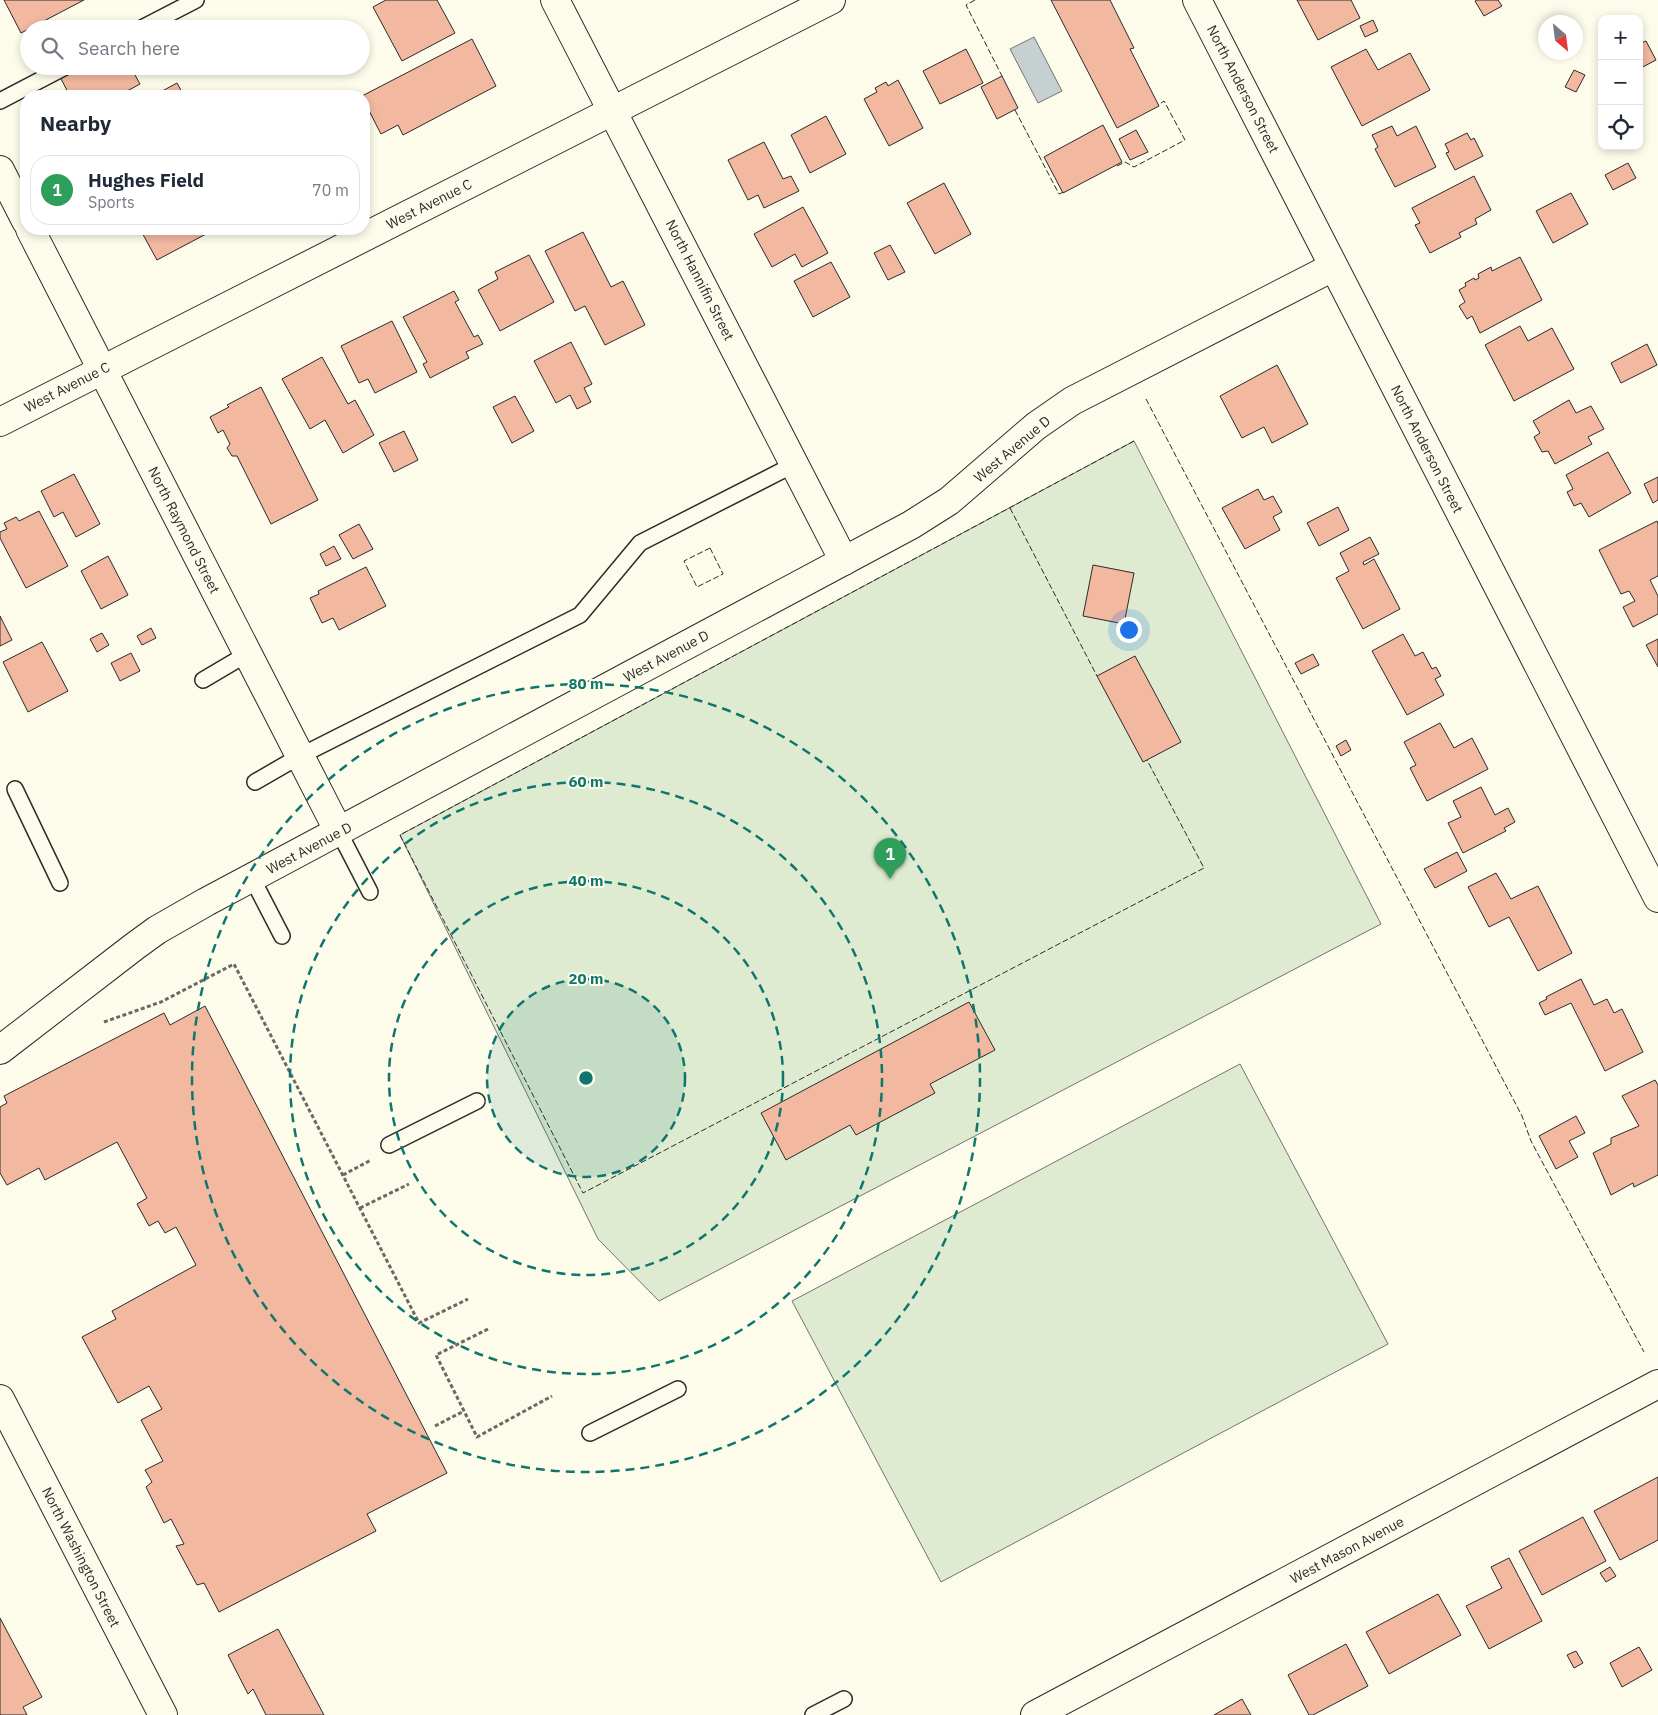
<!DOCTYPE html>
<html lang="en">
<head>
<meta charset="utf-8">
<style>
	body { margin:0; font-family:"IBM Plex Sans",sans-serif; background:#f6f6f7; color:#1f2937 }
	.controls { position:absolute; right:15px; top:15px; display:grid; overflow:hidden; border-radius:10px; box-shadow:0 2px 8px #0003 }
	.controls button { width:45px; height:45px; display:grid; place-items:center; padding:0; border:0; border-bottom:1px solid #e0e1e3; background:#fff; color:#1f2937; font:25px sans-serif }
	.compass { position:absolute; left:1538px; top:15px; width:45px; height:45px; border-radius:50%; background:#fff; box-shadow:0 2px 8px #0003; rotate:152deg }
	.you { position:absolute; left:1128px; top:629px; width:18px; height:18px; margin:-12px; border:4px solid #fff; border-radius:50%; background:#1a73e8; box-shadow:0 0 0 8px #1a73e833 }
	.badge { display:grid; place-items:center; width:32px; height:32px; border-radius:50%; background:#2563eb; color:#fff; font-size:16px; font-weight:700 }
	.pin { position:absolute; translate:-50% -41px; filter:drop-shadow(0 1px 2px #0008) }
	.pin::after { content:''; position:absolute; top:26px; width:18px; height:15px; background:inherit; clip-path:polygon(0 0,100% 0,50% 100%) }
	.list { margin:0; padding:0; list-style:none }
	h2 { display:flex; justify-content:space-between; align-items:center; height:65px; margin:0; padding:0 20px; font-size:21px }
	h2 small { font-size:16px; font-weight:400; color:#747a83 }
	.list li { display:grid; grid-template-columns:32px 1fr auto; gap:15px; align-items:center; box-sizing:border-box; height:70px; margin:0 10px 10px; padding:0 10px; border:1px solid #e0e1e3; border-radius:20px }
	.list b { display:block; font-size:19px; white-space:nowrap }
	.list p { margin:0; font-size:16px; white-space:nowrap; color:#747a83 }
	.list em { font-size:16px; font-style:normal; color:#747a83 }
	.icon { flex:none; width:28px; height:28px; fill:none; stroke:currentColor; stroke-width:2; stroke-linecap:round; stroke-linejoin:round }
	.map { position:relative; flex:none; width:1658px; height:1715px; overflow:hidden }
	.search { position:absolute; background:#fff; box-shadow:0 2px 8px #0003; left:20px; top:20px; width:350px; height:55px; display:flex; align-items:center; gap:12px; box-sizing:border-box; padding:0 18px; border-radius:28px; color:#747a83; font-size:19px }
	.panel { position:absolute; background:#fff; box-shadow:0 2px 8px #0003; left:20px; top:90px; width:350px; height:145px; border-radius:20px }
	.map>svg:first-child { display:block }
	.green { fill:#deebd1; stroke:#74746e }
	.water { fill:#c7d0d0; stroke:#74746e }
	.building { fill:#f2b8a0; stroke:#2b2b2b }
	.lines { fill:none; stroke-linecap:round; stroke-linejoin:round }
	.service-casing { stroke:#2b2b2b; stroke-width:18 }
	.minor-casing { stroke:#2b2b2b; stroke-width:30 }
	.secondary-casing { stroke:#2b2b2b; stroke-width:30 }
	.path { stroke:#6a6964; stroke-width:3; stroke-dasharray:4 2.5; stroke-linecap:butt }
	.service { stroke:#fdfbea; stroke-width:15 }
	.minor { stroke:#fdfbea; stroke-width:28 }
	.secondary { stroke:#fdfbea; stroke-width:28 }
	.fence { stroke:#2b2b2b; stroke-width:1; stroke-dasharray:6 2.5; stroke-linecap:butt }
	.ring { fill:none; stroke:#0f766e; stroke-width:2.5; stroke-dasharray:9 6 }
	.labels { text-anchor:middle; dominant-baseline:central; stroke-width:4; stroke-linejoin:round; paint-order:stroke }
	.street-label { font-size:14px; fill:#2b2b2b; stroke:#fdfbea }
	.centre { fill:#0f766e; stroke:#fdfbea; stroke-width:2.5 }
	.ring-label { font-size:15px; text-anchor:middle; font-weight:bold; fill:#0f766e; stroke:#fdfbea; stroke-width:4; stroke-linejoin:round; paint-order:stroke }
</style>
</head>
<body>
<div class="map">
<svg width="1658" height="1715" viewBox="0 0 1658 1715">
	<rect width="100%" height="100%" fill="#fdfbea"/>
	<g class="green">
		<polygon points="1134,441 1381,924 659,1301 598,1239 400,835"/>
		<polygon points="1240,1064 1388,1344 941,1582 792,1301"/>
	</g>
	<polygon class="water" points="1034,37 1062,91 1038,103 1010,49"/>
	<g class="building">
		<polygon points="4,0 84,0 21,33"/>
		<polygon points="386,0 437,0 455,33 402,61 373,7"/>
		<polygon points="1051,0 1110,0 1134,48 1130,49 1159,106 1117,128"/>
		<polygon points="1297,0 1351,0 1360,18 1318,40"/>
		<polygon points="1477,0 1498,0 1502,6 1484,16 1475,1"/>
		<polygon points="1373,20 1378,31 1365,37 1360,26"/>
		<polygon points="472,39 496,86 403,135 398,125 381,134 364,101 364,96 362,96"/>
		<polygon points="1646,41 1656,60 1639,69 1639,44"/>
		<polygon points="966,49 983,83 940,104 923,71"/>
		<polygon points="1366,49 1378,70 1410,53 1430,90 1362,126 1331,67"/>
		<polygon points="81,66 130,66 140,84 118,96 70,96 60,77"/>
		<polygon points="1574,70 1585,75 1576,92 1565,87"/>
		<polygon points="1002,76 1018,108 997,119 981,87"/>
		<polygon points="898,80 923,128 889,146 864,99 877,92 875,88 886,82 888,86"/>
		<polygon points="177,83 184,96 153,96"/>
		<polygon points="826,116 846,154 810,173 791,135"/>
		<polygon points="1103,125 1122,162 1063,193 1044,157"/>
		<polygon points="1392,126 1397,136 1416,126 1436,167 1395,187 1375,149 1378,147 1372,135"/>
		<polygon points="1136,130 1148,152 1130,160 1119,139"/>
		<polygon points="1467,133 1471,140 1474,138 1483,156 1455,170 1446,153 1449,152 1445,144"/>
		<polygon points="764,142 783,179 791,176 799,191 764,208 758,195 748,200 728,160"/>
		<polygon points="1628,163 1636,178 1613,190 1605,175"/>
		<polygon points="1474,176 1491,210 1475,219 1477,224 1459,233 1461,237 1430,253 1415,225 1420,223 1412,208"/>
		<polygon points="944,183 971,234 935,254 907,203"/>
		<polygon points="1571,193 1588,224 1553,243 1536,211"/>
		<polygon points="803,207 828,253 802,267 795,254 772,267 754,234"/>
		<polygon points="140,229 205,229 208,233 157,260"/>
		<polygon points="583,232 611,287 623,281 645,325 605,345 585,306 575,311 545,251"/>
		<polygon points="890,245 905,272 888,280 874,253"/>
		<polygon points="529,255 554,302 500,331 478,290 498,279 495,272"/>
		<polygon points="1520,257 1542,300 1480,333 1472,316 1467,319 1459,306 1465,302 1459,290 1466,286 1465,283 1474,278 1475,280 1479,278 1478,274 1491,267 1492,271"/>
		<polygon points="831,262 850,297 813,317 794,281"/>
		<polygon points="454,291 459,300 455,302 474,337 478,335 483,344 466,352 469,358 430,378 423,364 427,362 403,317"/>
		<polygon points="392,321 417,372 375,393 368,379 359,383 341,346"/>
		<polygon points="1520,326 1528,341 1552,328 1574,369 1514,401 1485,345"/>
		<polygon points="571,342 592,384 584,388 591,402 577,409 570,395 556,403 534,361"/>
		<polygon points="1647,344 1657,365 1621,383 1611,363"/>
		<polygon points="322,357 348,404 355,400 374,435 343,453 325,420 310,429 282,379"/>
		<polygon points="1277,365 1308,424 1272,443 1264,427 1242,438 1220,396"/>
		<polygon points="261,387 318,500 271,524 237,456 232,456 227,448 230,444 223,430 218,433 210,417 229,407 227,405"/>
		<polygon points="515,396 534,431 512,443 493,407"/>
		<polygon points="1569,400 1576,413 1591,406 1604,429 1588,437 1592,444 1555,464 1548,451 1542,452 1534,437 1540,433 1533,421"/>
		<polygon points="404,431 418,460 394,472 379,443"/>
		<polygon points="1608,452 1631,493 1589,517 1581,503 1574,506 1567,492 1573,489 1566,475"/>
		<polygon points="74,474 100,524 76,537 63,512 54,517 41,491"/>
		<polygon points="1658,477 1658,500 1653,503 1644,484"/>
		<polygon points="1258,489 1264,500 1273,496 1282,512 1273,517 1280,530 1245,549 1222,508"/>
		<polygon points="1338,507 1349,530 1319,546 1307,523"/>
		<polygon points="39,511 68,566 26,588 0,538 0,532 7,529 4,523 16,517 19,521"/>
		<polygon points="1657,521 1658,524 1658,576 1650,580 1658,596 1658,614 1633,627 1623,607 1635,601 1629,591 1621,594 1599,550"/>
		<polygon points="359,524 373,549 353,559 339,535"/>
		<polygon points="1370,537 1379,554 1363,562 1364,565 1374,559 1400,609 1363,629 1336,578 1349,571 1340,553"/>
		<polygon points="334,546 341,559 326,566 320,554"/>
		<polygon points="108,556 128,595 101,609 81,571"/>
		<polygon points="1093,565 1134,573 1124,624 1083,616"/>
		<polygon points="366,567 386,606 339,630 333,618 322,623 310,598 319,594 318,591"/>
		<polygon points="0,616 12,640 0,646"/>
		<polygon points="151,628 156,638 142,645 137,636"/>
		<polygon points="102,633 109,645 97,652 90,639"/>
		<polygon points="1403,634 1415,656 1423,652 1432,669 1436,667 1441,676 1435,679 1444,695 1407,715 1372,651"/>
		<polygon points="1658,639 1658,667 1646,645"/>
		<polygon points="42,642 68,691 28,712 3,662"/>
		<polygon points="131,653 140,671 120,681 111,663"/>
		<polygon points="1313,654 1319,665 1301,674 1295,663"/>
		<polygon points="1135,656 1181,742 1143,762 1097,676"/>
		<polygon points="1440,723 1454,748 1472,738 1488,769 1427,801 1410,768 1416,765 1404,742"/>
		<polygon points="1346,740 1351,750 1341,756 1336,746"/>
		<polygon points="1481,787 1495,815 1508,808 1515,822 1504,828 1506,831 1463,853 1448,823 1461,817 1453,801"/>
		<polygon points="1457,852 1467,871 1435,888 1424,869"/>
		<polygon points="1496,873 1511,899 1538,886 1572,953 1538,971 1509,917 1489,927 1468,887"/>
		<polygon points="1581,979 1594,1005 1607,999 1614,1013 1622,1009 1643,1052 1605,1071 1571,1003 1545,1015 1539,1003 1547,999 1546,997"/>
		<polygon points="969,1002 995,1050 930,1084 935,1093 856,1135 850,1125 786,1160 761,1113"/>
		<polygon points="205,1006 447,1473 367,1514 376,1531 219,1612 204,1583 197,1585 176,1546 184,1544 171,1519 164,1523 146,1487 152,1482 145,1470 163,1461 141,1420 162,1409 149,1386 118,1403 82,1337 116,1319 112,1311 196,1265 176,1227 165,1233 158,1221 149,1226 137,1204 147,1198 117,1142 45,1180 39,1168 7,1185 0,1173 0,1107 7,1103 4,1096 164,1013 170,1025"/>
		<polygon points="1655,1080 1658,1085 1658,1175 1634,1187 1633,1183 1611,1195 1593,1153 1611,1144 1611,1138 1639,1126 1622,1096"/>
		<polygon points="1576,1116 1585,1133 1569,1141 1578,1157 1556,1169 1539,1136"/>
		<polygon points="1658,1477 1658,1540 1620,1560 1594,1511"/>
		<polygon points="1583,1517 1606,1561 1542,1595 1519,1551"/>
		<polygon points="1509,1558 1542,1621 1489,1649 1466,1606 1502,1588 1491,1567"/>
		<polygon points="1610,1567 1616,1576 1606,1582 1600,1573"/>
		<polygon points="1438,1594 1461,1635 1389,1674 1366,1632"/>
		<polygon points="0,1618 42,1697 23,1707 27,1715 0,1715"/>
		<polygon points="278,1629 324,1715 266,1715 253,1689 248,1694 228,1655"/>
		<polygon points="1346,1644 1368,1686 1313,1715 1309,1715 1288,1675"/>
		<polygon points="1639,1647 1652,1670 1622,1687 1610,1663"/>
		<polygon points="1576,1651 1583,1663 1574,1668 1567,1655"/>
		<polygon points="1242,1699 1251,1715 1214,1715"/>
	</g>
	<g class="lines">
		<defs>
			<g id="service">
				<polyline points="140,29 196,0"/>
				<polyline points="0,101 67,66"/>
				<polyline points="203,680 247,654"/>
				<polyline points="255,782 300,756 580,615 640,543 795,464"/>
				<polyline points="15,789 60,883"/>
				<polyline points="339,832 370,892"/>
				<polyline points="252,878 282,936"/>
				<polyline points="389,1145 477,1101"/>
				<polyline points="590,1433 678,1389"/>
				<polyline points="813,1715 844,1699"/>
			</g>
			<g id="minor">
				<polyline points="555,0 844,561"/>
				<polyline points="1197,0 1658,898"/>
				<polyline points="0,170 26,221"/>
				<polyline points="30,229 339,832"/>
				<polyline points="0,422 831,0"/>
				<polyline points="0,1050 135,946 157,930 206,902 911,525 949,501 1036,426 1072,401 1333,267"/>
				<polyline points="1035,1715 1658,1384"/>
			</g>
			<polyline id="secondary" points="0,1399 163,1715"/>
		</defs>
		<use href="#service" class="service-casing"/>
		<use href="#minor" class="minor-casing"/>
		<use href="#secondary" class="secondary-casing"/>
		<g class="path">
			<polyline points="104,1022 161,1002 234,964 419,1323 468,1299"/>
			<polyline points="343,1175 371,1160"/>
			<polyline points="360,1208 409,1184"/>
			<polyline points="488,1329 436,1355 477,1437 552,1396"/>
			<polyline points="435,1426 464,1411"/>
		</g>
		<use href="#service" class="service"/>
		<use href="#minor" class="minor"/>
		<use href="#secondary" class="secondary"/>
		<g class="fence">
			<polyline points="975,0 966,5 1002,76"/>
			<polyline points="1015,110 1059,194 1066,191"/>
			<polyline points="1117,166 1125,162 1134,167 1185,140 1164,101 1158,105"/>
			<polyline points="1146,399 1522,1116 1531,1141 1644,1352"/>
			<polyline points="1134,441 400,835 583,1193 1204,868 1147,760"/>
			<polyline points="1010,508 1097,676"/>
			<polygon points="710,548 723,574 697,587 684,561"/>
		</g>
	</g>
	<circle cx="586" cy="1078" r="99" fill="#0f766e" fill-opacity=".12"/>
	<g class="ring">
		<circle cx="586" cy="1078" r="99"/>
		<circle cx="586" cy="1078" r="197"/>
		<circle cx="586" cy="1078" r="296"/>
		<circle cx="586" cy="1078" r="394"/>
	</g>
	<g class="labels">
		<g class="street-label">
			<text transform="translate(1243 89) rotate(63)">North Anderson Street</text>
			<text transform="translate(429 204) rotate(-27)">West Avenue C</text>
			<text transform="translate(700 280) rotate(63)">North Hannifin Street</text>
			<text transform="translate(67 387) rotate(-27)">West Avenue C</text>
			<text transform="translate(1012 449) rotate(-40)">West Avenue D</text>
			<text transform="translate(1427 449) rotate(63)">North Anderson Street</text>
			<text transform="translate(184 530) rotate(63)">North Raymond Street</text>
			<text transform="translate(666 656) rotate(-28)">West Avenue D</text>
			<text transform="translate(309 848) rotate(-28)">West Avenue D</text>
			<text transform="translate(1347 1550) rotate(-28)">West Mason Avenue</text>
			<text transform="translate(81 1557) rotate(63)">North Washington Street</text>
		</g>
	</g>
	<circle cx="586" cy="1078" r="8" class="centre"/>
	<g class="ring-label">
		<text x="586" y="689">80 m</text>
		<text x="586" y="787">60 m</text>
		<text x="586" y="886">40 m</text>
		<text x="586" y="984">20 m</text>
	</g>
</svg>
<div class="controls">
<button>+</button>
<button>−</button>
<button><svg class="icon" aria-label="locate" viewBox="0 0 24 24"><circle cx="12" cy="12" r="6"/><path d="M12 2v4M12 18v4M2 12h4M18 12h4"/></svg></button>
</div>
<svg class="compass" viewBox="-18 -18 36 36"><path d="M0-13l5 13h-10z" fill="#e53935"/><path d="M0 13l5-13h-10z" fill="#747a83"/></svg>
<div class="you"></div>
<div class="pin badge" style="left:890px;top:879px;background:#2e9e5b">1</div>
<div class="search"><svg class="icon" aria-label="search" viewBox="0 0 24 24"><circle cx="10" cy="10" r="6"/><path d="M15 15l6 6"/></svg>Search here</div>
<section class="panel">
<h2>Nearby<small></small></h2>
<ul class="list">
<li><span class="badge" style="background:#2e9e5b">1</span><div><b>Hughes Field</b><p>Sports</p></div><em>70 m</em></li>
</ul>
</section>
</div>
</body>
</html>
